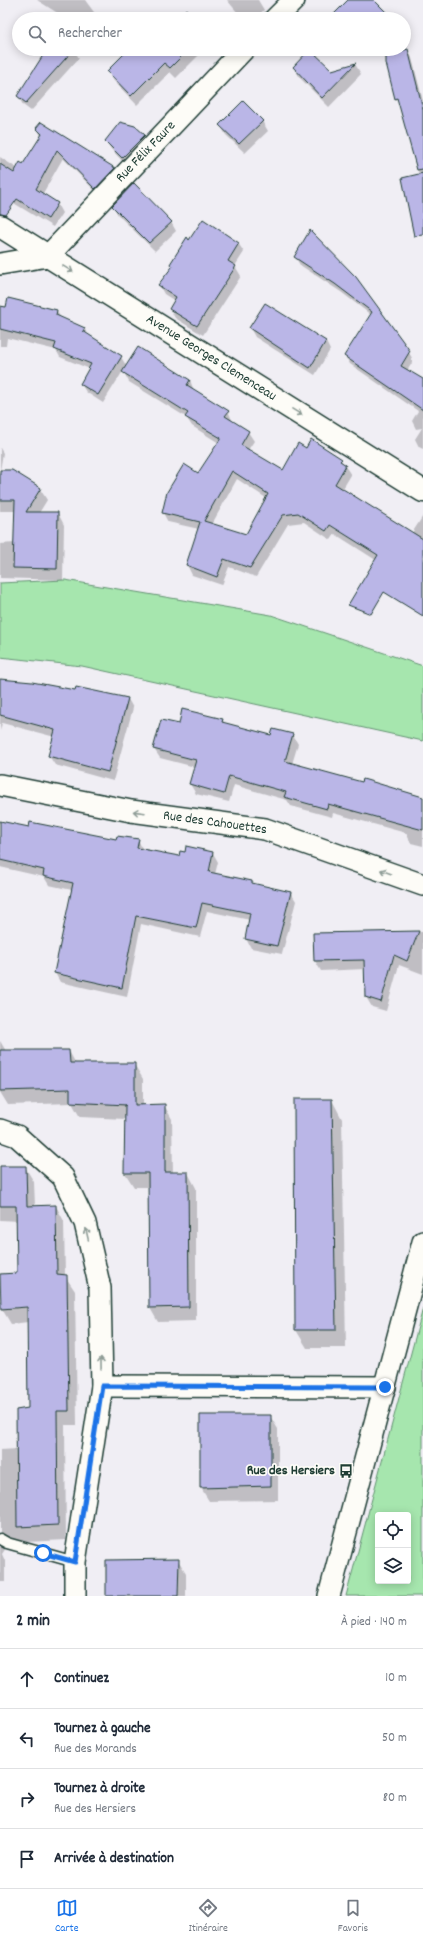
<!DOCTYPE html>
<html lang="fr">
<head>
<meta charset="utf-8">
<style>
	body { margin:0; font-family:Dekko,sans-serif; background:#f2f2f3; color:#1f2937 }
	.controls { position:absolute; right:12px; bottom:12px; display:grid; overflow:hidden; border-radius:4px; box-shadow:0 2px 10px #0003 }
	.controls button { width:36px; height:36px; display:grid; place-items:center; padding:0; border:0; border-bottom:1px solid #e0e1e3; background:#fff; color:#1f2937; font:20px sans-serif }
	.stop { position:absolute; width:12px; height:12px; margin:-9px; border:3px solid #1a73e8; border-radius:50%; background:#fff }
	.stop.end { background:#1a73e8; border-color:#fff; box-shadow:0 1px 4px #0008 }
	.list { margin:0; padding:0; list-style:none }
	h2 { display:flex; justify-content:space-between; align-items:center; height:52px; margin:0; padding:0 16px; font-size:17px }
	h2 small { font-size:13px; font-weight:400; color:#747a83 }
	.list li { display:grid; grid-template-columns:26px 1fr auto; gap:12px; align-items:center; box-sizing:border-box; height:60px; padding:0 16px; border-top:1px solid #e0e1e3 }
	.list b { display:block; font-size:15px; white-space:nowrap }
	.list p { margin:0; font-size:13px; white-space:nowrap; color:#747a83 }
	.list em { font-size:13px; font-style:normal; color:#747a83 }
	.icon { flex:none; width:22px; height:22px; fill:none; stroke:currentColor; stroke-width:2; stroke-linecap:round; stroke-linejoin:round }
	.map { position:relative; flex:none; width:423px; height:1596px; overflow:hidden }
	.search { position:absolute; background:#fff; box-shadow:0 2px 10px #0003; left:12px; right:12px; top:12px; height:44px; display:flex; align-items:center; gap:10px; box-sizing:border-box; padding:0 14px; border-radius:22px; color:#747a83; font-size:15px }
	.sheet { height:292px; background:#fff }
	nav { display:flex; justify-content:space-around; align-items:center; box-sizing:border-box; height:56px; border-top:1px solid #e0e1e3; background:#fff; font-size:11px; color:#747a83 }
	nav a { display:grid; justify-items:center; gap:2px }
	nav .on { color:#1a73e8 }
	.map>svg:first-child { display:block }
	.green { fill:#a6e6ae; stroke:#629271; fill-rule:evenodd }
	.shadow { fill:#0003; fill-rule:evenodd }
	.building { fill:#bab6e7; stroke:#1f3d34; fill-rule:evenodd }
	.lines { fill:none; stroke-linecap:round; stroke-linejoin:round }
	.service-casing { stroke:#1f3d34; stroke-width:13 }
	.minor-casing { stroke:#1f3d34; stroke-width:24 }
	.tertiary-casing { stroke:#1f3d34; stroke-width:25 }
	.service { stroke:#fdfcf7; stroke-width:10 }
	.minor { stroke:#fdfcf7; stroke-width:21 }
	.tertiary { stroke:#fdfcf7; stroke-width:22 }
	.oneway { stroke:#8e9c96 }
	.route { stroke:#1a73e8; stroke-width:5 }
	.labels { text-anchor:middle; dominant-baseline:central; stroke-width:3.5; stroke-linejoin:round; paint-order:stroke }
	.street-label { font-size:14px; fill:#1f3d34; stroke:#fdfcf7 }
	.poi-label { font-size:14px; font-weight:bold; fill:#1f3d34; stroke:#fdfcf7; text-anchor:end }
</style>
</head>
<body>
<div class="map">
<svg width="423" height="1596" viewBox="0 0 423 1596">
	<rect width="100%" height="100%" fill="#f0eef4"/>
	<filter id="ink" filterUnits="userSpaceOnUse"><feTurbulence type="fractalNoise" baseFrequency=".025" numOctaves="2"/><feDisplacementMap in="SourceGraphic" scale="8" xChannelSelector="R" yChannelSelector="G"/><feConvolveMatrix kernelMatrix="1 2 1 2 8 2 1 2 1" color-interpolation-filters="sRGB"/></filter>
	<g filter="url(#ink)">
		<g class="green">
			<polygon points="65,580 271,615 423,666 423,741 82,666 0,657 0,583"/>
			<path d="M 423,1308 L 423,1596 L 346,1596 ZM 378,1515 L 408,1515 L 408,1581 L 378,1581 Z"/>
		</g>
		<g class="shadow">
			<polygon points="37,0 85,0 99,19 67,19"/>
			<polygon points="227,0 258,0 264,10 254,19 243,19"/>
			<polygon points="48,49 73,49 79,58 31,111 23,105 18,96"/>
			<polygon points="147,49 205,49 176,78 170,72 137,105 114,81 108,71"/>
			<polygon points="311,50 332,71 355,64 361,74 329,107 300,78 294,67"/>
			<polygon points="408,50 412,58 423,101 423,228 419,175 401,106 396,98 385,56"/>
			<polygon points="262,121 268,131 245,153 226,135 220,125"/>
			<polygon points="37,128 114,169 119,178 101,197 63,158 42,195 57,204 62,213 53,227 12,202 0,190 0,157 18,169 23,165 41,136"/>
			<polygon points="144,136 148,144 127,166 111,149 106,141"/>
			<polygon points="113,206 171,222 176,231 155,251 118,215"/>
			<polygon points="310,231 407,349 412,358 412,363 407,371 423,380 423,449 419,447 415,439 422,428 416,429 412,421 418,411 350,364 345,356 371,315 341,292 300,265 295,257"/>
			<polygon points="189,241 238,243 244,252 235,266 241,276 203,335 175,318 170,309 175,301 164,294 159,285 173,268"/>
			<path d="M 8,299 L 57,311 L 61,319 L 84,328 L 88,335 L 121,357 L 127,367 L 190,380 L 194,391 L 228,411 L 233,422 L 248,432 L 254,441 L 248,450 L 283,471 L 306,449 L 341,460 L 351,475 L 342,490 L 412,533 L 423,516 L 423,590 L 335,534 L 331,540 L 304,522 L 288,524 L 256,577 L 229,567 L 222,585 L 192,575 L 187,565 L 199,529 L 168,522 L 163,513 L 198,475 L 219,443 L 192,426 L 186,417 L 129,382 L 123,371 L 103,403 L 86,392 L 81,384 L 90,369 L 60,357 L 56,350 L 7,338 L 6,346 L 0,346 L 0,307 L 7,308 ZM 237,479 L 266,498 L 246,535 L 212,524 Z"/>
			<polygon points="265,304 326,342 330,350 315,375 255,337 250,328"/>
			<polygon points="0,448 3,453 0,471"/>
			<polygon points="0,471 40,489 47,500 39,513 58,513 64,525 63,580 0,578 0,544 15,543 15,511 0,511"/>
			<polygon points="0,681 128,699 133,708 113,781 55,765 49,756 55,737 2,723 0,731"/>
			<polygon points="222,719 225,724 272,736 292,734 298,744 292,764 423,798 423,846 411,843 406,833 333,813 332,817 291,806 287,800 234,785 229,802 196,794 190,784 195,767 160,758 154,749 179,725"/>
			<polygon points="0,821 29,828 117,840 138,840 143,850 180,857 186,853 187,848 213,853 218,862 215,874 291,893 296,901 282,954 251,948 246,939 250,920 207,911 200,937 141,924 127,997 60,982 55,973 72,890 49,885 44,877 0,867"/>
			<polygon points="423,932 423,974 399,965 386,1011 372,1007 366,997 365,969 321,971 315,961 314,934"/>
			<polygon points="0,1041 6,1051 69,1051 76,1064 134,1064 143,1079 143,1106 164,1105 172,1119 173,1173 188,1173 196,1188 196,1321 158,1322 150,1308 149,1187 134,1187 125,1173 126,1119 80,1117 72,1103 8,1105 0,1092"/>
			<polygon points="332,1100 342,1119 346,1348 307,1348 296,1330"/>
			<polygon points="0,1167 25,1167 34,1182 35,1206 56,1206 64,1221 65,1276 75,1291 77,1425 65,1425 66,1540 6,1543 6,1548 2,1554 5,1561 5,1582 0,1582 0,1450 18,1449 29,1409 28,1322 11,1324 2,1309 18,1274 18,1221 0,1220"/>
			<polygon points="270,1416 278,1429 278,1500 209,1501 201,1488"/>
			<polygon points="178,1560 186,1573 186,1596 107,1596"/>
		</g>
		<g class="building">
			<polygon points="348,0 374,0 393,19 329,19"/>
			<polygon points="186,9 196,19 176,19"/>
			<polygon points="47,49 74,49 26,103 17,96"/>
			<polygon points="129,49 189,49 170,68 164,63 131,96 107,71"/>
			<polygon points="310,49 332,70 356,63 322,98 293,67"/>
			<polygon points="408,49 423,109 423,169 417,170 397,98 395,99 386,63 386,55"/>
			<polygon points="243,101 263,121 239,144 219,125"/>
			<polygon points="41,122 115,168 95,189 57,150 36,189 58,203 48,219 17,199 6,215 0,214 0,164 14,173 20,162 23,164 42,134 36,128"/>
			<polygon points="120,122 135,126 145,135 122,158 105,141"/>
			<polygon points="423,173 423,235 414,236 402,178"/>
			<polygon points="134,183 172,222 149,243 112,206"/>
			<polygon points="203,219 239,243 228,261 236,266 197,326 169,309 176,297 158,285 172,267 170,264 187,237 189,240"/>
			<polygon points="310,230 356,277 410,351 401,366 423,379 423,410 344,356 372,312 335,284 294,257"/>
			<polygon points="8,298 57,310 56,315 85,328 83,331 122,356 98,395 80,384 91,364 54,349 56,343 0,329 0,306 6,307"/>
			<polygon points="265,303 326,341 310,368 249,328"/>
			<path d="M 138,347 L 190,380 L 187,385 L 229,411 L 225,416 L 249,431 L 241,445 L 283,470 L 298,443 L 306,448 L 311,439 L 342,459 L 340,461 L 346,465 L 335,484 L 423,539 L 423,616 L 384,592 L 371,614 L 348,605 L 378,555 L 330,525 L 326,531 L 298,513 L 283,515 L 250,568 L 224,559 L 217,577 L 186,565 L 200,522 L 162,513 L 167,492 L 184,464 L 198,473 L 221,438 L 185,417 L 188,413 L 122,372 ZM 232,471 L 268,494 L 246,534 L 204,521 Z"/>
			<polygon points="0,470 12,470 41,488 26,512 58,512 57,569 13,568 15,500 0,500"/>
			<polygon points="0,679 32,682 75,690 76,687 128,698 108,772 48,756 55,730 0,715"/>
			<polygon points="182,709 223,719 222,722 271,735 273,729 293,734 285,761 362,782 363,779 423,797 423,830 328,804 327,809 284,797 286,792 229,776 224,794 189,784 196,760 153,749 161,720 179,724"/>
			<polygon points="0,821 29,827 30,822 116,839 117,836 139,839 137,848 179,856 180,851 185,852 186,846 213,852 209,872 252,881 252,883 291,892 277,946 245,939 250,913 202,903 196,928 136,916 122,988 54,973 73,883 43,876 44,870 0,860"/>
			<polygon points="419,931 407,961 394,955 381,1002 365,997 364,960 314,961 313,933"/>
			<polygon points="0,1050 69,1050 70,1063 135,1063 135,1105 165,1104 165,1172 188,1172 189,1307 149,1308 148,1173 124,1173 125,1105 126,1105 70,1102 70,1089 0,1091"/>
			<polygon points="294,1099 332,1099 336,1330 295,1330"/>
			<polygon points="0,1166 26,1166 27,1206 56,1205 57,1274 67,1275 69,1411 57,1411 58,1525 17,1527 16,1410 28,1408 27,1307 1,1309 0,1274 17,1273 16,1206 0,1206"/>
			<polygon points="200,1415 271,1415 271,1486 200,1488"/>
			<polygon points="179,1559 178,1596 106,1596 106,1560"/>
		</g>
		<g class="lines">
			<defs>
				<polyline id="service" points="0,1539 7,1543 75,1562"/>
				<g id="minor">
					<polyline points="275,19 294,0"/>
					<polyline points="0,264 48,256 244,49"/>
					<polyline points="0,785 131,811 265,829 423,885"/>
					<polyline points="0,1130 17,1136 63,1177 85,1223 100,1288 102,1386 75,1562 75,1596"/>
					<polyline points="102,1386 385,1387"/>
					<polyline points="329,1596 423,1242"/>
				</g>
				<polyline id="tertiary" points="0,226 423,491"/>
			</defs>
			<use href="#service" class="service-casing"/>
			<use href="#minor" class="minor-casing"/>
			<use href="#tertiary" class="tertiary-casing"/>
			<use href="#service" class="service"/>
			<use href="#minor" class="minor"/>
			<use href="#tertiary" class="tertiary"/>
		</g>
		<defs><path id="oneway-shaft" d="M-6 0H5M1.5-3L5.5 0L1.5 3" fill="none" stroke-width="1.6" stroke-linecap="round" stroke-linejoin="round"/></defs>
		<g class="oneway">
			<use href="#oneway-shaft" transform="translate(68 269) rotate(32)"/>
			<use href="#oneway-shaft" transform="translate(297 412) rotate(32)"/>
			<use href="#oneway-shaft" transform="translate(139 812) rotate(-173)"/>
			<use href="#oneway-shaft" transform="translate(386 872) rotate(-160)"/>
			<use href="#oneway-shaft" transform="translate(87 1234) rotate(-103)"/>
			<use href="#oneway-shaft" transform="translate(101 1363) rotate(-91)"/>
		</g>
	</g>
	<g class="lines" filter="url(#ink)">
		<polyline class="route" points="43,1553 75,1562 102,1386 385,1387"/>
	</g>
	<defs>
		<symbol id="bus-bare" viewBox="-9 -9 18 18"><path d="M-5-6H5V4H4V6H2V4H-2V6H-4V4H-5ZM-3.5-4V0h7V-4ZM-3.5 1.2v1.5H-2V1.2ZM2 1.2v1.5H3.5V1.2Z" fill="#1f3d34" stroke="#fdfcf7" stroke-width="2.5" paint-order="stroke"/></symbol>
	</defs>
	<g fill-rule="evenodd">
		<use href="#bus-bare" x="336" y="1461" width="20" height="20"/>
	</g>
	<g class="labels">
		<g class="street-label">
			<text transform="translate(146 152) rotate(-46)">Rue Félix Faure</text>
			<text transform="translate(211 358) rotate(32)">Avenue Georges Clemenceau</text>
			<text transform="translate(215 823) rotate(8)">Rue des Cahouettes</text>
		</g>
		<g class="poi-label">
			<text x="335" y="1471">Rue des Hersiers</text>
		</g>
	</g>
</svg>
<div class="controls">
<button><svg class="icon" aria-label="locate" viewBox="0 0 24 24"><circle cx="12" cy="12" r="6"/><path d="M12 2v4M12 18v4M2 12h4M18 12h4"/></svg></button>
<button><svg class="icon" aria-label="layers" viewBox="0 0 24 24"><path d="M12 4l9 5-9 5-9-5zM3 14l9 5 9-5"/></svg></button>
</div>
<div class="stop" style="left:43px;top:1553px"></div>
<div class="stop end" style="left:385px;top:1387px"></div>
<div class="search"><svg class="icon" aria-label="search" viewBox="0 0 24 24"><circle cx="10" cy="10" r="6"/><path d="M15 15l6 6"/></svg>Rechercher</div>
</div>
<section class="sheet">
<h2>2 min<small>À pied · 140 m</small></h2>
<ul class="list">
<li><svg class="icon" aria-label="ahead" viewBox="0 0 24 24"><path d="M12 20V5M6 11l6-6 6 6"/></svg><div><b>Continuez</b></div><em>10 m</em></li>
<li><svg class="icon" aria-label="left" viewBox="0 0 24 24"><path d="M17 20v-9H6M10 6l-5 5 5 5"/></svg><div><b>Tournez à gauche</b><p>Rue des Morands</p></div><em>50 m</em></li>
<li><svg class="icon" aria-label="right" viewBox="0 0 24 24"><path d="M7 20v-9h11M14 6l5 5-5 5"/></svg><div><b>Tournez à droite</b><p>Rue des Hersiers</p></div><em>80 m</em></li>
<li><svg class="icon" aria-label="arrive" viewBox="0 0 24 24"><path d="M6 21V4h12l-3 4 3 4H6"/></svg><div><b>Arrivée à destination</b></div></li>
</ul>
</section>
<nav>
<a class="on"><svg class="icon" aria-label="map" viewBox="0 0 24 24"><path d="M3 6l6-2 6 2 6-2v14l-6 2-6-2-6 2zM9 4v14M15 6v14"/></svg>Carte</a>
<a><svg class="icon" aria-label="directions" viewBox="0 0 24 24"><path d="M12 3l9 9-9 9-9-9zM9 14v-3h6M13 9l2 2-2 2"/></svg>Itinéraire</a>
<a><svg class="icon" aria-label="saved" viewBox="0 0 24 24"><path d="M7 4h10v16l-5-4-5 4z"/></svg>Favoris</a>
</nav>
</body>
</html>
